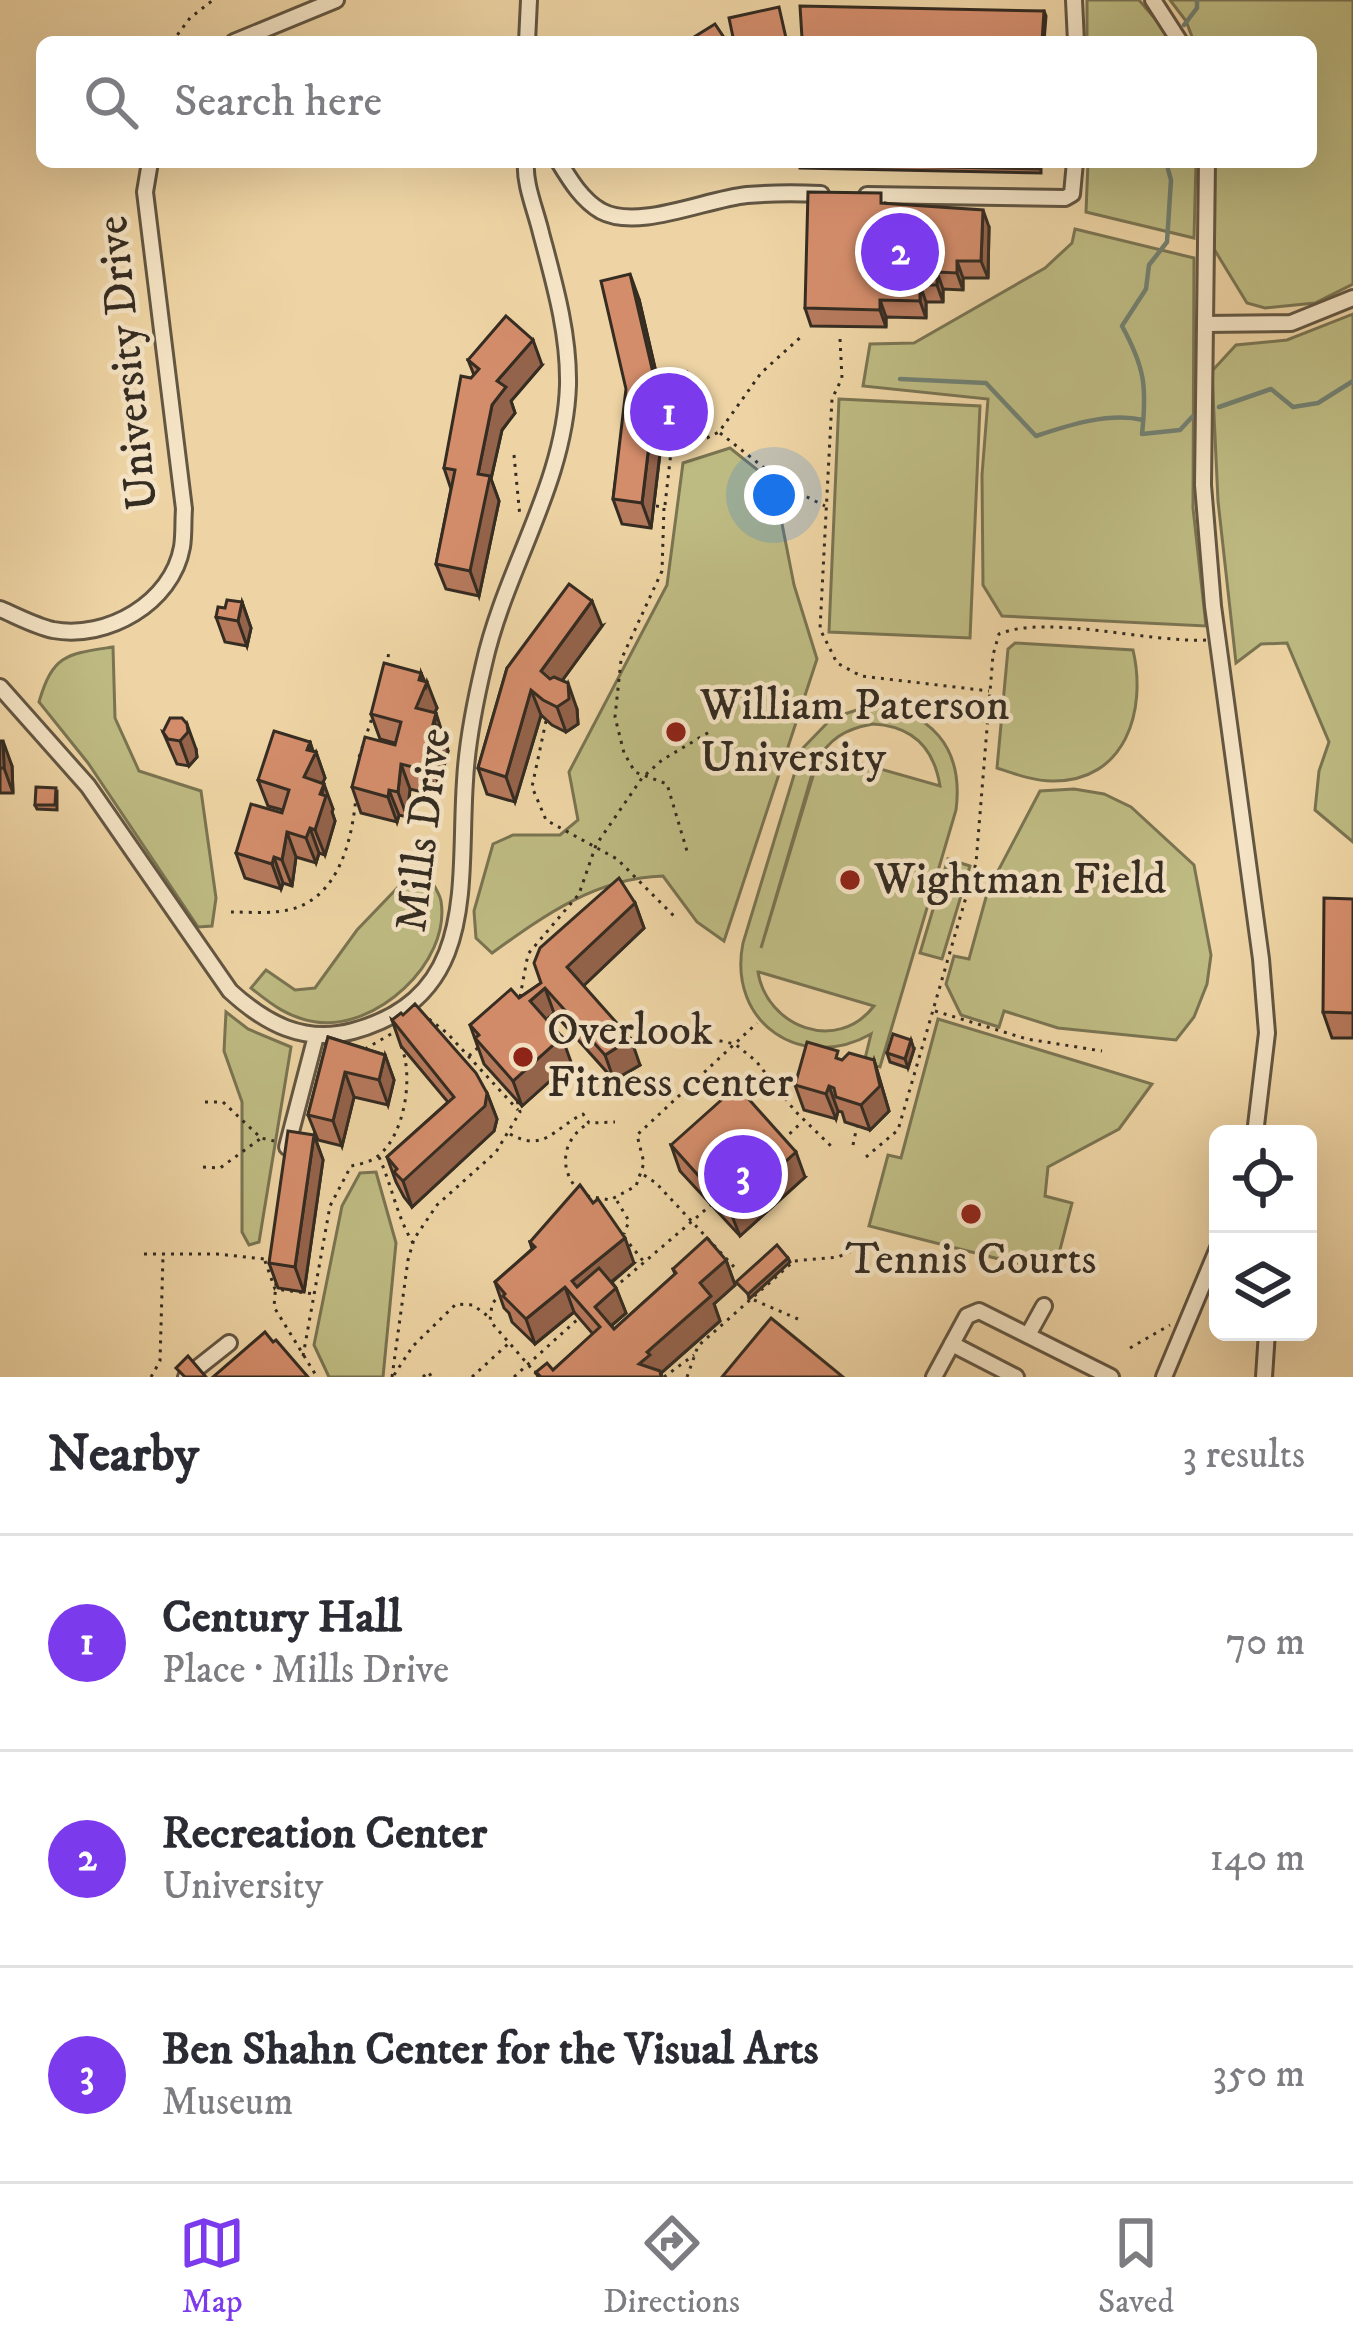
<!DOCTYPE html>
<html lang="en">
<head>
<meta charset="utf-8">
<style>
	body { margin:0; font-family:"IM FELL DW Pica",serif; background:#f7f7f7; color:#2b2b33 }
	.controls { position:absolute; right:36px; bottom:36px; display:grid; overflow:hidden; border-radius:18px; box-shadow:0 12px 48px #0002 }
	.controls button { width:108px; height:108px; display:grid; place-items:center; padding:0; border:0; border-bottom:3px solid #e1e1e2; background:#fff; color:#2b2b33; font:60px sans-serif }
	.you { position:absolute; left:774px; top:495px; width:42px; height:42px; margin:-30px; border:9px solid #fff; border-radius:50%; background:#1a73e8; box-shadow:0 0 0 18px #1a73e833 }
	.badge { display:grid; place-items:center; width:78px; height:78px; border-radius:50%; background:#7c3aed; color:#fff; font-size:39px; font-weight:700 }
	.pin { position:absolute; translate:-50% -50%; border:6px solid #fff; box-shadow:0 3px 12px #0006 }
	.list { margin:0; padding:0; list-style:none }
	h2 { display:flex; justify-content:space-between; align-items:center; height:156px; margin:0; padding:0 48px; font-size:51px }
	h2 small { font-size:39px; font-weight:400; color:#7c7c81 }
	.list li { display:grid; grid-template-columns:78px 1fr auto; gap:36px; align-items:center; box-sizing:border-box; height:216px; padding:0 48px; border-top:3px solid #e1e1e2 }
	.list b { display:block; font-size:45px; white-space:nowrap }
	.list p { margin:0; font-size:39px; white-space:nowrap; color:#7c7c81 }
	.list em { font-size:39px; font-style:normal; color:#7c7c81 }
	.icon { flex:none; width:66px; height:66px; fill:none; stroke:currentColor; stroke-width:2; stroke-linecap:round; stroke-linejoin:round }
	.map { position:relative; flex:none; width:1353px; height:1377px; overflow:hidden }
	.search { position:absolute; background:#fff; box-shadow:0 12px 48px #0002; left:36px; right:36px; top:36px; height:132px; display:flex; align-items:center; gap:30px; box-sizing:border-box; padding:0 42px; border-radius:18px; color:#7c7c81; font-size:45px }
	.sheet { height:804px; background:#fff }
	nav { display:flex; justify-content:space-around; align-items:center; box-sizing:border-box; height:168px; border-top:3px solid #e1e1e2; background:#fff; font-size:33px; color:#7c7c81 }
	nav a { display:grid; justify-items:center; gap:6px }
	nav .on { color:#7c3aed }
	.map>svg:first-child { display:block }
	.green { fill:#bebb82; stroke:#7a7452; stroke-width:3; fill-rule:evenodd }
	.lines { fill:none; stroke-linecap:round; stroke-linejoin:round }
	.stream { stroke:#718072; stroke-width:4.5 }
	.minor-casing { stroke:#635642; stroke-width:20 }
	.path { stroke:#352c22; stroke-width:3; stroke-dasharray:3 6; stroke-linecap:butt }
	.minor { stroke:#f4e3c4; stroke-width:14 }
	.wall { fill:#b6795c; stroke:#352c22; stroke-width:3 }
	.shaded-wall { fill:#94634b; stroke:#352c22; stroke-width:3 }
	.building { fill:#d48d6b; stroke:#352c22; stroke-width:3 }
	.poi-dot { fill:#8f2418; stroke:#f4e3c4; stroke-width:4.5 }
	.labels { text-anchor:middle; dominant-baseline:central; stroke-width:9; stroke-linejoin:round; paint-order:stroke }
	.street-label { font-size:45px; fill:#352c22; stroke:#f4e3c4 }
	.poi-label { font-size:45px; fill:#352c22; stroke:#f4e3c4; text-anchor:start }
</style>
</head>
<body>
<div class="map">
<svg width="1353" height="1377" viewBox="0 0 1353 1377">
	<rect width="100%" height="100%" fill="#eed4a4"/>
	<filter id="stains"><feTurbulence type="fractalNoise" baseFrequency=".00167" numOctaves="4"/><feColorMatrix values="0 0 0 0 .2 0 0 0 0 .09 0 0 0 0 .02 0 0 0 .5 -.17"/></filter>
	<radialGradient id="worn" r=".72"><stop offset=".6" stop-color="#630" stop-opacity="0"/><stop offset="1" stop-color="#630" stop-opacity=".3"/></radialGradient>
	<g class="green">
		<polygon points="1087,0 1139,0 1163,28 1169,42 1087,42"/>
		<polygon points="1170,0 1353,0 1353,284 1315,303 1265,308 1247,303 1214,249 1212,162 1311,162 1311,42 1194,42 1186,21"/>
		<polygon points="1088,162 1196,162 1194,238 1086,212"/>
		<polygon points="1075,229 1194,258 1193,508 1206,626 1002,616 983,585 982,475 988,399 863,386 870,344 914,343 1045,268 1072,243"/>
		<polygon points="1353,314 1353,842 1315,810 1319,771 1329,742 1287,643 1261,644 1236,663 1218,501 1212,371 1236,345 1287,340"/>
		<polygon points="839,399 980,406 970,638 829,632"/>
		<path d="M 730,448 L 774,483 L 794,585 L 817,659 L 724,941 L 697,922 L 663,876 C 596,878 545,915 492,953 L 476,938 L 474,911 L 493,844 L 513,835 L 560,835 L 578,820 L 569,772 L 667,585 L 683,463 Z"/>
		<path d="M 1015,643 L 1133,650 C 1147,710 1126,782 1052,781 C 1034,781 1015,774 997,768 L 1008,649 Z"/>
		<path d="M 113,647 L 115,718 L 139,771 L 201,791 L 216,898 L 212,926 L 198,927 L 88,763 L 39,702 C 53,654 67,654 113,647 Z"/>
		<path d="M 869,706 C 931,709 964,748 956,810 L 880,1067 L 864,1063 L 871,1034 C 802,1073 727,1023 743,943 L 802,749 L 832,718 ZM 873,724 C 912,726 934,748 940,786 L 824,753 L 816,766 L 761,948 L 815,764 C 829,739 844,729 873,724 ZM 758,972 L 759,972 L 874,1006 C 837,1054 767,1027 758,972 Z"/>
		<polygon points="1074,789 1104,794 1131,807 1194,865 1211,955 1207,984 1194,1017 1176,1040 1058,1028 1004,1011 999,1027 961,1015 946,984 954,956 969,959 988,890 1040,791"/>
		<polygon points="948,859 970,866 942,959 920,953"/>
		<path d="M 429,877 C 433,884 440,894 441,901 C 451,963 375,1031 316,1022 C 289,1018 272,1005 251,988 L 266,970 L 295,990 L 315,988 L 357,930 L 405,880 Z"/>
		<polygon points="226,1012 248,1029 291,1047 259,1242 249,1245 242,1232 242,1102 224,1051"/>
		<polygon points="938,1019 1152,1084 1119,1129 1048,1167 1045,1196 1072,1203 1054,1273 869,1226 888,1155 901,1158"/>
		<polygon points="376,1172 396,1243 383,1377 329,1377 314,1345 342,1206 360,1173"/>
	</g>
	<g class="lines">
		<g class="stream">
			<polyline points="1184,25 1197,8 1197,0"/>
			<polyline points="1166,42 1169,38"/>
			<path d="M 1166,162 L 1171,180 L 1167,242 L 1149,265 L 1146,289 L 1122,326 C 1145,368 1147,387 1142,434 L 1180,430 L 1192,417"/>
			<path d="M 900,379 L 986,383 L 1036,436 C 1069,425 1109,412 1143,420"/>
			<polyline points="1219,407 1271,389 1293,407 1318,403 1353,381"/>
		</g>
		<defs>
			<g id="minor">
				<polyline points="1074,0 1076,42"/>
				<polyline points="1153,0 1180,42"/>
				<polyline points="234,42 336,0"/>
				<polyline points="527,42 529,0"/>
				<path d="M 559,162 C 570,180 582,200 601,211 C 638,231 706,199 747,195 C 771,193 797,193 821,194"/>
				<polyline points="1207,162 1203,485 1213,606 1261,959 1267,1033 1255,1134"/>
				<polyline points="867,195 1065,198 1072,194 1075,162"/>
				<polyline points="1205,324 1291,323 1353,298"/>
				<path d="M 0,609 C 17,616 35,626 53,630 C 107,640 172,603 182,547 C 184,535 183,521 184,509 L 145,192 L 150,162"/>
				<path d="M 0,687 L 88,786 L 230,991 C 266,1024 304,1044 353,1031 C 479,997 458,883 465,781 C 467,742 475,702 484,664 C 505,569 565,484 568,385 C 569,333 554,282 541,233 C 536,211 524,184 526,162"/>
				<polyline points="287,1147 316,1036"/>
				<polyline points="1028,1335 1044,1306"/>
				<polyline points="952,1344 1016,1377"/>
				<polyline points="186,1377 229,1343"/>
				<polyline points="934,1377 967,1316 979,1311 1111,1377"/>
				<polyline points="1164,1377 1218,1248"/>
				<polyline points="1264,1377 1267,1332"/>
			</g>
		</defs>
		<use href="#minor" class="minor-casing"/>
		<g class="path">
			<polyline points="172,42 190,18 213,0"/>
			<polyline points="840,339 842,378 832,399 820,629 837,663 861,676 989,691"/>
			<polyline points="720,433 791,489 825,506"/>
			<polyline points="671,441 707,438 719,432 761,373 803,335"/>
			<polyline points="514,455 520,517"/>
			<polyline points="665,505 674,425"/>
			<polyline points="656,506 664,507 662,571 621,660 615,717 624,753 635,772 667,784 687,851"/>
			<polyline points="387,666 389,650"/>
			<polyline points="546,721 532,787 546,820 617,859 676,918"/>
			<polyline points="359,757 373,715"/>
			<path d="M 231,912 C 249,912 270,914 288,910 C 339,899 352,840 356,797"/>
			<polyline points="520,997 528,954 579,894 596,845 642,778 662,760 711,731"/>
			<polyline points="935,1011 1027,1039 1102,1051"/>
			<polyline points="429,1019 447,1033 518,1110"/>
			<polyline points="614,1026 629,1022 735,1044 756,1061 795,1111 833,1148"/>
			<polyline points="365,1049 398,1030"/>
			<polyline points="469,1056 481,1045"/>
			<polyline points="205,1102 223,1102 261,1138 274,1141"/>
			<path d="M 510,1134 C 544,1153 553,1129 583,1114 L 589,1123 L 615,1122"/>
			<polyline points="783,1140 802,1122"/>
			<polyline points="853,1145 857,1126"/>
			<path d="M 379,1157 C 392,1186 397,1217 413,1243"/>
			<path d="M 866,1157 L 898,1130 L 976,863 L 993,655 L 999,634 C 1046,614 1150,643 1206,640"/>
			<polyline points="203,1167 220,1168 260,1139"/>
			<polyline points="644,1175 656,1183 736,1269"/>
			<path d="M 579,1191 C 557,1168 563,1138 589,1123"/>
			<polyline points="587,1196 610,1200 636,1186 644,1163 637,1135 757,1023"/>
			<polyline points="617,1201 629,1221 624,1234"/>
			<polyline points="624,1237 644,1262"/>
			<polyline points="144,1254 217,1254 274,1260"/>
			<polyline points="265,1261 275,1289 314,1294"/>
			<polyline points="276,1283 274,1307 317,1377"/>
			<polyline points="614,1288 711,1205"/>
			<polyline points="501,1293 492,1304 490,1321 539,1377"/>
			<polyline points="754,1300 798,1319"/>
			<polyline points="1130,1348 1170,1325"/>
			<path d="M 303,1356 L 330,1206 L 351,1166 C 360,1164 371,1162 378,1156 C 405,1135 414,1075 401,1046"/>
			<polyline points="394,1375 413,1346 456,1304 473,1305 489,1317"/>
			<polyline points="151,1377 160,1361 163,1256"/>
			<polyline points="392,1377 408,1260 414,1239 437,1205 496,1152 520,1112 517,1100"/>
			<polyline points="423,1377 428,1372 432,1377"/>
			<polyline points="472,1377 509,1343"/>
			<polyline points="514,1377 579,1318"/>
			<polyline points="664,1377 694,1355"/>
			<polyline points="687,1377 698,1346 794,1261 838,1257 861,1247 863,1238"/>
		</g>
		<use href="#minor" class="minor"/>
	</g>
	<g class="wall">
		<polygon points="1044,11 1046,16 1044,42 804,42 802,38"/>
		<polygon points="799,162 1041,162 1041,173 800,168"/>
		<polygon points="885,203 989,227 988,278 963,278 963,290 943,289 943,302 926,302 926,318 886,317 886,327 811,326 805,308"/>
		<polygon points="639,299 657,377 704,411 697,424 674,425 664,420 651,528 622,524 613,499"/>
		<polygon points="468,360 542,365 511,401 515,413 502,430 491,479 499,501 479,596 446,589 436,564 451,489 444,468 474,375"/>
		<polygon points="242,602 251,628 247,646 225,642 216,617 225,608"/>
		<polygon points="602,626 562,680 577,709 578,724 566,732 552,725 541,715 515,802 487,794 478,768 507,668"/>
		<polygon points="421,673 437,708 434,713 445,739 448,751 439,785 433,784 431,794 410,789 407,817 399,815 397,822 361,813 352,787 395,743 380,739 371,714"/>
		<polygon points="163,732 196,749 197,757 189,766 177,764"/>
		<polygon points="0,741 12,766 13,793 0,793"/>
		<polygon points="310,742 313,751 316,752 325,778 322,783 333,809 332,812 335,821 325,855 319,853 316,863 296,857 292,886 283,883 281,889 245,878 236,853 282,813 283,810 268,806 258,780"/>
		<polygon points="57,792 57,810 37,809 35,805"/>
		<polygon points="1353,899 1353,1038 1332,1038 1323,1012"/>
		<polygon points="635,903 644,928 583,986 640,1065 614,1080 554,1013 547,1020 571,1062 522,1106 484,1064 470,1025 519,998 541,983"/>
		<polygon points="392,1020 487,1093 497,1119 494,1131 412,1207 404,1197 396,1182 387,1157 448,1102 401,1046"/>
		<polygon points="328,1037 385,1055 394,1080 388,1105 354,1097 342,1146 318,1140 308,1115"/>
		<polygon points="914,1049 908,1068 890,1062 887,1053"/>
		<polygon points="842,1060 874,1060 889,1111 870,1130 845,1122 842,1112 838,1111 836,1119 804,1110 795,1085"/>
		<polygon points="314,1135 323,1160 304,1292 278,1288 269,1263"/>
		<polygon points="671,1145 805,1177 740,1236 680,1171"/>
		<polygon points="530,1242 634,1263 612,1282 616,1288 626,1313 611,1326 614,1329 675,1274 673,1269 726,1260 735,1285 714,1304 720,1321 661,1373 662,1377 538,1377 536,1372 553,1370 593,1334 574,1312 535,1344 512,1322 509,1313 504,1308 495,1282 532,1249"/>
	</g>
	<g class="shaded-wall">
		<polygon points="983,210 989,227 988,278 981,261"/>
		<polygon points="957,261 963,278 963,290 957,273"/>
		<polygon points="937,272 943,289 943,302 937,285"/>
		<polygon points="630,274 639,299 663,402 654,377"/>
		<polygon points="920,285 926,302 926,318 920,301"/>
		<polygon points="880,300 886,317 886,327 880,310"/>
		<polygon points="533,340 542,365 511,401 515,413 502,430 491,479 499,501 479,596 470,571 478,474 497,381"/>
		<polygon points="695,386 704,411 697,424 688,399"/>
		<polygon points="655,395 664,420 651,528 642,503"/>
		<polygon points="592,601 602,626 551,696 541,671"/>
		<polygon points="242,602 251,628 247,646 238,621"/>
		<polygon points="421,673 426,686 427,682 437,708 425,733 416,708"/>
		<polygon points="568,683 577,709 578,724 566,732 557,707"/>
		<polygon points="531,690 541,715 515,802 506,777"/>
		<polygon points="436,713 448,751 439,785 430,760"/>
		<polygon points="187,724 196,749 197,757 189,766 180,741"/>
		<polygon points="3,741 12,766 13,793 4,768"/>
		<polygon points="310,742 314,756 316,752 325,778 313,803 304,777"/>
		<polygon points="424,758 433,784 431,794 421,769"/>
		<polygon points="401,764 410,789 407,817 398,792"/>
		<polygon points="324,784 333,809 332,812 335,821 325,855 315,830"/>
		<polygon points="389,790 399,815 397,822 388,797"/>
		<polygon points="310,828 319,853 316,863 306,838"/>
		<polygon points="287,832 296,857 292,886 282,860"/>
		<polygon points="274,857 283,883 281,889 272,864"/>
		<polygon points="635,903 644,928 576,993 567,967"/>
		<polygon points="545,988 554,1013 539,1026 530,1001"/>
		<polygon points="562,1037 571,1062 522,1106 513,1081"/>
		<polygon points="631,1039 640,1065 614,1080 605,1055"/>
		<polygon points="911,1040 914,1049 908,1068 905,1059"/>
		<polygon points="385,1055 394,1080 388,1105 379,1080"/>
		<polygon points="874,1060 889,1111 870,1130 861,1105"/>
		<polygon points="345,1072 354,1097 342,1146 333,1121"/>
		<polygon points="829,1086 838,1111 836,1119 826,1094"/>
		<polygon points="487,1093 497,1119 494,1131 412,1207 403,1181"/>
		<polygon points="314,1135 323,1160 304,1292 295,1267"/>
		<polygon points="796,1152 805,1177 740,1236 730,1211"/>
		<polygon points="625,1238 634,1263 582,1306 572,1281"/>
		<polygon points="788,1258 790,1262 749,1299 748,1294"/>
		<polygon points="726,1260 735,1285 714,1304 720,1321 661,1373 662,1377 639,1364 700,1283"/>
		<polygon points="565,1287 574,1312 535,1344 526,1319"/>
		<polygon points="616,1288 626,1313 604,1332 595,1307"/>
	</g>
	<g class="building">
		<polygon points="800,6 1044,11 1042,42 802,38"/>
		<polygon points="779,7 786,38 767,42 734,42 729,18"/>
		<polygon points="715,24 727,42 686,42"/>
		<polygon points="799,162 1040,162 1039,169 799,164"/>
		<polygon points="808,192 881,193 881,203 983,210 981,261 957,261 957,273 937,272 937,285 920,285 920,301 880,300 880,310 805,308"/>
		<polygon points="630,274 654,377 668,378 671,373 687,372 695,386 688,399 665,400 655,395 642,503 613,499 626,389 601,281"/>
		<polygon points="506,316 533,340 497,381 506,387 492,405 478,474 490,476 470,571 436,564 455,470 444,468 461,376 471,378 479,369 468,360"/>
		<polygon points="569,584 592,601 541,671 550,679 554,677 568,683 569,699 557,707 543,700 531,690 506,777 478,768 507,668"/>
		<polygon points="227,600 242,602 238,621 216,617 218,607 225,608"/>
		<polygon points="384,663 421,673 419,680 427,682 416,708 436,713 433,724 438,726 430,760 424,758 421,769 401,764 398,792 389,790 388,797 352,787 365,737 395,745 401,722 371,714"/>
		<polygon points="170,718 182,718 187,724 188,732 180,741 168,739 163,732"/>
		<polygon points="274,731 310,742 307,750 316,752 304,777 324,784 320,794 326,796 315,830 310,828 306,838 287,832 282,860 274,857 272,864 236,853 251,804 282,813 289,790 258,780"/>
		<polygon points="0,741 3,741 4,768 0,768"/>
		<polygon points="36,787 56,788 55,805 35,805"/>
		<polygon points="619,878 635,903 567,967 631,1039 605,1055 545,988 530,1001 562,1037 513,1081 475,1038 479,1035 470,1025 511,989 519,998 541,983 534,963 540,948"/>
		<polygon points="1324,898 1353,899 1353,1013 1323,1012"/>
		<polygon points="415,1004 476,1073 487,1093 485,1106 403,1181 394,1172 397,1169 387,1157 454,1097 392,1020 401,1013 403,1015"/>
		<polygon points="893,1034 911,1040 905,1059 887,1053"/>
		<polygon points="328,1037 385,1055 379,1080 345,1072 333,1121 308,1115"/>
		<polygon points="807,1042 838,1051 836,1058 842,1060 849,1053 874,1060 880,1086 861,1105 836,1097 834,1088 829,1086 826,1094 795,1085"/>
		<polygon points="737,1086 796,1152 730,1211 671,1145"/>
		<polygon points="288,1131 314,1135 295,1267 269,1263"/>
		<polygon points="580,1185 593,1203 598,1199 625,1238 572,1281 577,1287 599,1268 616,1288 595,1307 614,1329 676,1273 673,1269 707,1238 726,1260 700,1283 711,1296 647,1352 650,1355 639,1364 660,1371 661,1377 541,1377 536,1372 547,1363 553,1370 600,1327 565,1287 526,1319 503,1296 505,1294 495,1282 535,1247 530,1242"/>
		<polygon points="777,1245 788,1258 748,1294 736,1282"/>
		<polygon points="771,1318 843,1377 722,1377"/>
		<polygon points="265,1332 273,1342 276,1340 308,1377 213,1377"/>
		<polygon points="188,1356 206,1377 185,1377 176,1368"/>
	</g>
	<g class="poi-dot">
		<circle cx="676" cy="732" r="12"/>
		<circle cx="850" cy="880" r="12"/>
		<circle cx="523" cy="1057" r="12"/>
		<circle cx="971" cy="1214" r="12"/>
	</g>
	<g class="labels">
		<g class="street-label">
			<text transform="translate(128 363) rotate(-96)">University Drive</text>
			<text transform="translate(424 830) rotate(-83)">Mills Drive</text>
		</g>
		<g class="poi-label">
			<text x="700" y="706">William Paterson<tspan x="700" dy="52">University</tspan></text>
			<text x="874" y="880">Wightman Field</text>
			<text x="547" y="1031">Overlook<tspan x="547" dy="52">Fitness center</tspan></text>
			<text x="971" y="1260" text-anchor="middle">Tennis Courts</text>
		</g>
	</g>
	<rect width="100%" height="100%" filter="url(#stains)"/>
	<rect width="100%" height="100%" fill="url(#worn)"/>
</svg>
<div class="controls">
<button><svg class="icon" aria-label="locate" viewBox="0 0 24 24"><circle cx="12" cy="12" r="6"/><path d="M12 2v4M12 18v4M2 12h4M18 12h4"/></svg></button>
<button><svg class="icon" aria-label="layers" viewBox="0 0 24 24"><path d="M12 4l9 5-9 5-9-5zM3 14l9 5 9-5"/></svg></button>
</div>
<div class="you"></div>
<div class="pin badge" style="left:669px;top:412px">1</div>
<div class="pin badge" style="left:900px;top:252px">2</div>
<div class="pin badge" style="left:743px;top:1174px">3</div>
<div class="search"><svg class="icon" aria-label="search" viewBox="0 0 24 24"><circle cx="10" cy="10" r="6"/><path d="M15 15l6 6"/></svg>Search here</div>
</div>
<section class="sheet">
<h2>Nearby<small>3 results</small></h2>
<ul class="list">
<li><span class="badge">1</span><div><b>Century Hall</b><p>Place · Mills Drive</p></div><em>70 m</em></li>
<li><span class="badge">2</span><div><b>Recreation Center</b><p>University</p></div><em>140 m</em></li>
<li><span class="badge">3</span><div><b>Ben Shahn Center for the Visual Arts</b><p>Museum</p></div><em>350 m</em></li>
</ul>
</section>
<nav>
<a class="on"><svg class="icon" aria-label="map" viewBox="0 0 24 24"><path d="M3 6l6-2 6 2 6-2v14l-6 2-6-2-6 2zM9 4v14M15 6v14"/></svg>Map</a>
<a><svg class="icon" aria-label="directions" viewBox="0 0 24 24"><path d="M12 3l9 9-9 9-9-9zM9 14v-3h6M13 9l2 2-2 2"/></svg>Directions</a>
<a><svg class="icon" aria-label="saved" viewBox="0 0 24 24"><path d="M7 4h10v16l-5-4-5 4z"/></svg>Saved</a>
</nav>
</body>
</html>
